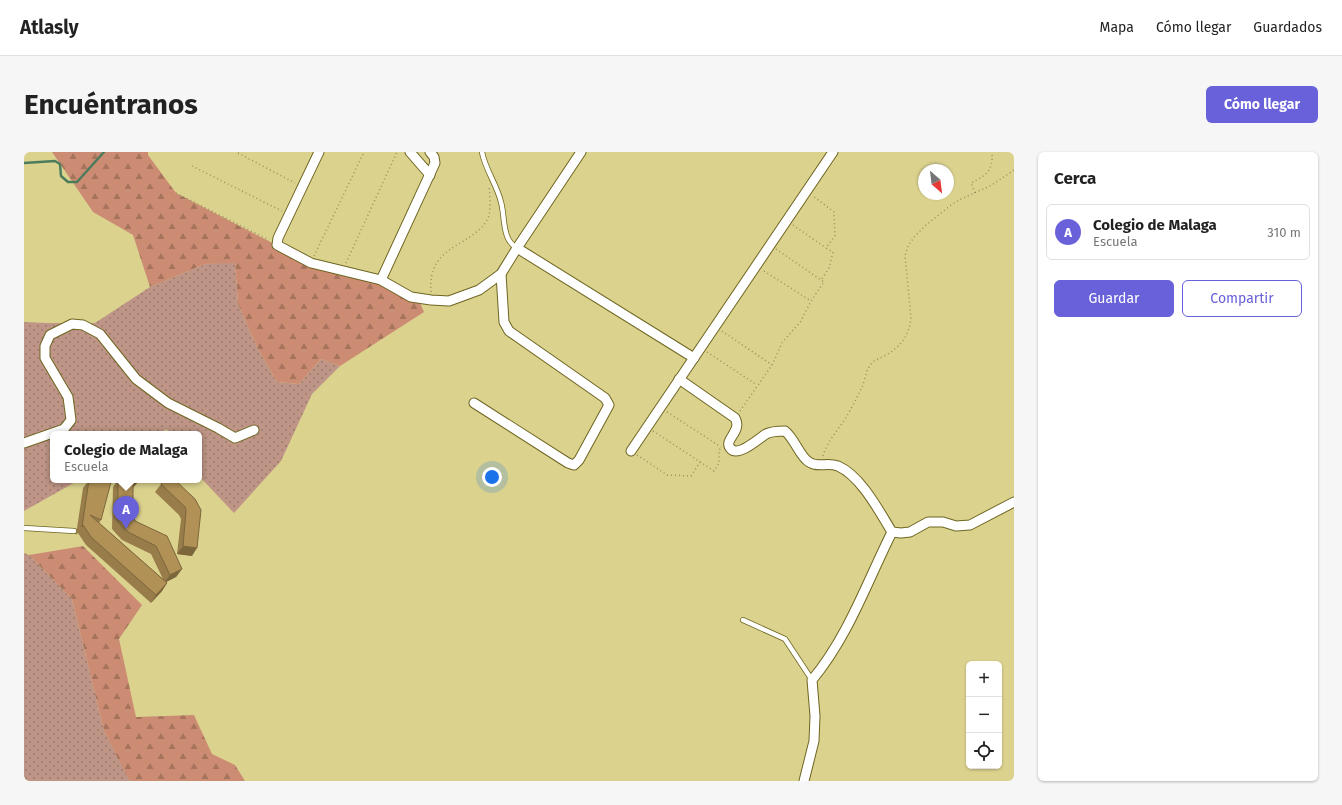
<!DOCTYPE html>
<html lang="es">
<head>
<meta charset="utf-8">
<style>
	body { margin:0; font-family:"Fira Sans",sans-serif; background:#f6f6f6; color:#222 }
	.controls { position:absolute; right:12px; bottom:12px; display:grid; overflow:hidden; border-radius:6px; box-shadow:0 1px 3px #0004 }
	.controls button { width:36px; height:36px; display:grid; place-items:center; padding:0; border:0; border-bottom:1px solid #e0e0e0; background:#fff; color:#222; font:20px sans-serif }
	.compass { position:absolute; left:894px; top:12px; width:36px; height:36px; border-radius:50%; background:#fff; box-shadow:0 1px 3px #0004; rotate:152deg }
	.you { position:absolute; left:468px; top:325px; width:14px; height:14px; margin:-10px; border:3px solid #fff; border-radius:50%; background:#1a73e8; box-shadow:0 0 0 6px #1a73e833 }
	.badge { display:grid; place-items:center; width:26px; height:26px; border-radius:50%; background:#6861da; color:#fff; font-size:13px; font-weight:700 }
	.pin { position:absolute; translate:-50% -33px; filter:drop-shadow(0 1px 2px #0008) }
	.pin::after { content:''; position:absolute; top:21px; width:14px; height:12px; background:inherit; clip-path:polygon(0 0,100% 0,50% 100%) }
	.popup { position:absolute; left:26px; top:279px; width:152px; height:52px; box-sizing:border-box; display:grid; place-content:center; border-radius:6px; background:#fff; filter:drop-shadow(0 1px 3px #0005); font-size:13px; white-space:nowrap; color:#767676 }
	.popup b { font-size:15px; color:#222 }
	.popup::after { content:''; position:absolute; left:50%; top:100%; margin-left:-8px; border:8px solid transparent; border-top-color:#fff }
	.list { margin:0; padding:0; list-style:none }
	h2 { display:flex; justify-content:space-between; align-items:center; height:52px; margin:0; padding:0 16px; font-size:17px }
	h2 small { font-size:13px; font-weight:400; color:#767676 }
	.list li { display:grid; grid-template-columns:26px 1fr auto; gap:12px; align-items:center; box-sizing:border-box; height:56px; margin:0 8px 8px; padding:0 8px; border:1px solid #e0e0e0; border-radius:6px }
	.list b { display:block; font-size:15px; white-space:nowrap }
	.list p { margin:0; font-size:13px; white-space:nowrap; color:#767676 }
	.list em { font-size:13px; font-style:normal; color:#767676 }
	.actions { display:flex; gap:8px; padding:12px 16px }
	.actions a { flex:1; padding:9px 0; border:1px solid #6861da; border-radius:6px; text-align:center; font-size:14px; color:#6861da }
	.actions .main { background:#6861da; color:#fff }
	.icon { flex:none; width:22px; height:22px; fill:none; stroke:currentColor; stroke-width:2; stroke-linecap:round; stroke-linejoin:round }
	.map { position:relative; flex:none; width:990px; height:629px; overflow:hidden; border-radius:6px }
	header { display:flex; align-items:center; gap:24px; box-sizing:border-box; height:56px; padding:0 20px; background:#fff; border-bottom:1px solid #e0e0e0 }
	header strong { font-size:19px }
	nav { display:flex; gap:22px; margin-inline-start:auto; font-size:14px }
	.intro { display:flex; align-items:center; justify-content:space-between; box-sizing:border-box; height:96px; padding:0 24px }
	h1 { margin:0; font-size:28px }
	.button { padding:10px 18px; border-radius:6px; background:#6861da; color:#fff; font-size:14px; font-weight:700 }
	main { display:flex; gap:24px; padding:0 24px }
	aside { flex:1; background:#fff; border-radius:6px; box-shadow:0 1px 3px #0004 }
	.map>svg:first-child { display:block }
	.green { fill:url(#green-dots) }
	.forest { fill:url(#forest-firs) }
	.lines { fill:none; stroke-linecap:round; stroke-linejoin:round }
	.stream { stroke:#4d7c5c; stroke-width:2.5 }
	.lane-casing { stroke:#6e6521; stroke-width:6 }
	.street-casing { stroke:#6e6521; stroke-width:11 }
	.path { stroke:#99925d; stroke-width:1.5; stroke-dasharray:1 3; stroke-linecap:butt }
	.lane { stroke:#fff; stroke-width:4.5 }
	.street { stroke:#fff; stroke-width:9 }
	.wall { fill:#987d4a }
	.shaded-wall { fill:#7c663c }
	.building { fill:#b19156; stroke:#7c663c }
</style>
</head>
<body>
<header>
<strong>Atlasly</strong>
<nav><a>Mapa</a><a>Cómo llegar</a><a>Guardados</a></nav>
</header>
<div class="intro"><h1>Encuéntranos</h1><a class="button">Cómo llegar</a></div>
<main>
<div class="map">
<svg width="990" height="629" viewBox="0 0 990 629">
	<defs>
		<pattern id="green-dots" width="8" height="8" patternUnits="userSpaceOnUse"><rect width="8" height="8" fill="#be9586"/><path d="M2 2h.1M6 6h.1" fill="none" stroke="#9b7a6c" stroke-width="1.8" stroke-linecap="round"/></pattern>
		<pattern id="forest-firs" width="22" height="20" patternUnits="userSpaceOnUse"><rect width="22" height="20" fill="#cc8c73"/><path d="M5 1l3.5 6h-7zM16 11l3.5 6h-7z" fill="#a6735d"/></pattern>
	</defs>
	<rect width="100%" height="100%" fill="#dbd28e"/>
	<g class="green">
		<polygon points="211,110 214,152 233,195 253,230 275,232 297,207 316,214 288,242 257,309 210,361 175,324 175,282 145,282 143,277 133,282 29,282 29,328 55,328 0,359 0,170 22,171 71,171 126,135 181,112"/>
		<polygon points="0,401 5,403 48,447 80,579 106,629 0,629"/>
	</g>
	<g class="forest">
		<polygon points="28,0 124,0 124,3 152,41 281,108 357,128 394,146 400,160 316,214 297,207 275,232 253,230 233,195 214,152 211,111 181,112 126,135 109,83 69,60"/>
		<polygon points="59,394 118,453 95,487 112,565 170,563 188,602 211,613 221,629 106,629 105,628 80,579 48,447 5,403"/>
	</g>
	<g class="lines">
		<polyline class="stream" points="0,11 31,9 36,12 37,24 44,30 53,30 80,0"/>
		<defs>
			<g id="lane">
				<path d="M 458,0 C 461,17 473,33 477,50 C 480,61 479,73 483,84 C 485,90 488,93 493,96"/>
				<polyline points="0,376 50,379"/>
				<polyline points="719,468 761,487 788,528"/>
			</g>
			<g id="street">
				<polyline points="295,0 254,86 253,93 287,111 357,128 387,145 407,148 425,149 455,138 477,122 493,96 557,0"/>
				<polyline points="386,0 406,23"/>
				<polyline points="493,96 670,206"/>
				<polyline points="357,128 411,11 410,5 406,0"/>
				<path d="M 655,227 L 711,266 C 719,280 698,288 707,297 C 715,305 735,286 742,282 C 748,279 754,279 761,279 C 771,287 776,305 785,310 C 794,316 803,310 814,314 C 837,324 855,359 868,380 L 877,381 L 886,380 L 904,370 L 919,370 L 932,374 L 946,373 L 990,350"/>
				<polyline points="450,251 544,311 550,313 555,308 585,253 581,246 485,179 480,170 477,122"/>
				<polyline points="0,291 40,277 47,268 44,245 21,206 21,194 26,183 48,172 59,173 76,182 112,227 144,251 194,276 211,286 230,278"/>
				<polyline points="607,299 809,0"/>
				<path d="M 780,629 L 790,589 L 791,564 L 788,528 C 824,485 843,430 868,380"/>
			</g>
		</defs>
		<use href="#lane" class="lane-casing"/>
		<use href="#street" class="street-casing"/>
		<g class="path">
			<polyline points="214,1 271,31"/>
			<polyline points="168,14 258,59"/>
			<polyline points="152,41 245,88"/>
			<path d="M 951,41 L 947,31 C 963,23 969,19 968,0"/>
			<polyline points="769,73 802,96"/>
			<polyline points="752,97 797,128"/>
			<polyline points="290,104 340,0"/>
			<polyline points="322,111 373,0"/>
			<polyline points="740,119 787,149"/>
			<path d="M 407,140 C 403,91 449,96 464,66 C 467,61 466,42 465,35"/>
			<polyline points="698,179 748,213"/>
			<polyline points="683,200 733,233"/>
			<polyline points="716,259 748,213 758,191 777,169 787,149 800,130 797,128 805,116 809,100 802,96 811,84 810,60 789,44"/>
			<polyline points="643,260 697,295"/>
			<polyline points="629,279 690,319 695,311 695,298 697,296"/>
			<polyline points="613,303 643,323 667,324 676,310"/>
			<path d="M 799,304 C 803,290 813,279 821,267 C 827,257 833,246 838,235 C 841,228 842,218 847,212 C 850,208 855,207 860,204 C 876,196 885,184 887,166 L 881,104 L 884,94 L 891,84 L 902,73 L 927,53 L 937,47 L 968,33 L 990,18"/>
		</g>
		<use href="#lane" class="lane"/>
		<use href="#street" class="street"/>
	</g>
	<g class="wall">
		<polygon points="65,328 77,368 75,371 139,427 127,402 98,388 88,377 89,335 94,328 116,328 109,335 109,364 111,369 158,417 152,425 142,430 143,431 138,439 127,451 62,393 54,381 52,383 59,336"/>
		<polygon points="140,328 171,347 168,404 153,402 157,367 155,363 131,340"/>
	</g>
	<g class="shaded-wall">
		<polygon points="114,328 116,328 104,341 109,333"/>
		<polygon points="159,394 173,396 168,404 153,402"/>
		<polygon points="158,417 152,425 140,431 146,423"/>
		<polygon points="143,431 138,439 127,451 132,443"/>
	</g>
	<g class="building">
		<polygon points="65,328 86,328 87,330 77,368 66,363 143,431 132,443 67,385 59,373 58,375"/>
		<polygon points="94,328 114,328 109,333 109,364 111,369 143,384 158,417 146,423 132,394 104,380 94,369"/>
		<polygon points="140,328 151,328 171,347 177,358 173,396 159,394 162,359 161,355 137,332"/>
	</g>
</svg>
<div class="controls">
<button>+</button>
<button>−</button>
<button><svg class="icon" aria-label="locate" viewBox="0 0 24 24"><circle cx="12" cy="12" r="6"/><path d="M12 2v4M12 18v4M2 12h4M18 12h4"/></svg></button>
</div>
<svg class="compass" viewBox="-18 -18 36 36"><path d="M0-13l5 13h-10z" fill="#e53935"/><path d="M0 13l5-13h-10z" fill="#767676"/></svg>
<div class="you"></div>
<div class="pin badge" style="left:102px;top:377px">A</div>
<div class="popup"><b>Colegio de Malaga</b>Escuela</div>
</div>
<aside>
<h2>Cerca<small></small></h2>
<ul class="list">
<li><span class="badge">A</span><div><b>Colegio de Malaga</b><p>Escuela</p></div><em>310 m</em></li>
</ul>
<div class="actions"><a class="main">Guardar</a><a>Compartir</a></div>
</aside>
</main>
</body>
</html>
